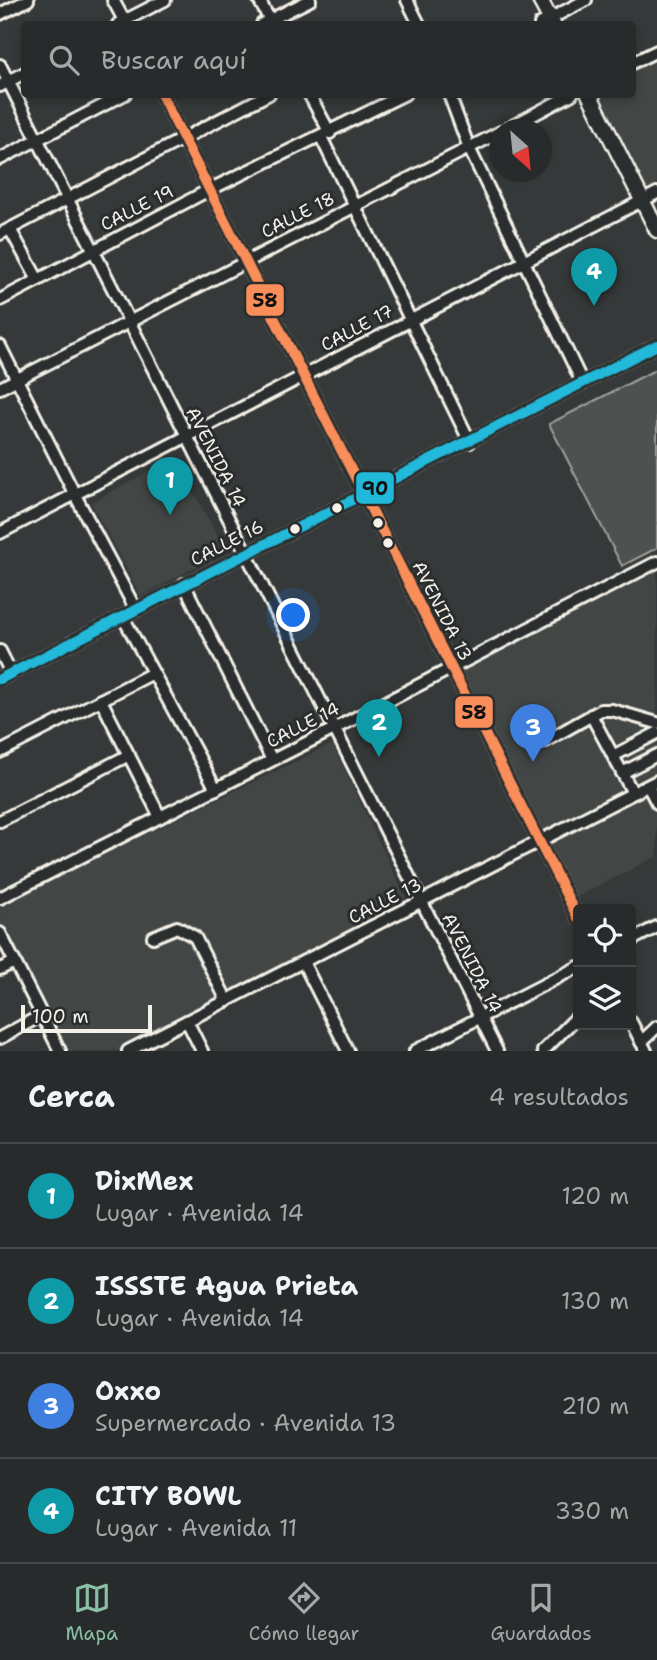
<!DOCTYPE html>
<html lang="es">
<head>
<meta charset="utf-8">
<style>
	body { margin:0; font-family:"Shantell Sans",sans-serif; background:#303333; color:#f1f3f6 }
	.controls { position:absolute; right:21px; bottom:21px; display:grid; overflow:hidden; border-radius:7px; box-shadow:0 4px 10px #0003 }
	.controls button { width:63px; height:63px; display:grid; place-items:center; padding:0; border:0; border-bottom:2px solid #444747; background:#282b2b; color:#f1f3f6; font:35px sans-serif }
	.compass { position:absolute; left:489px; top:119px; width:63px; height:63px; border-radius:50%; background:#282b2b; box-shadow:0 4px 10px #0003; rotate:153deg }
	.scale { position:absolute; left:21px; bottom:18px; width:131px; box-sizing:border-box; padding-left:7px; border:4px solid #f4f1e8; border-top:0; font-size:19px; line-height:24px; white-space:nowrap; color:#f4f1e8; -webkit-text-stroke:5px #2a2d2e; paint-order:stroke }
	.you { position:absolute; left:294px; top:616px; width:24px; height:24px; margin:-18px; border:5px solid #fff; border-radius:50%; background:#1a73e8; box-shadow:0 0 0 10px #1a73e833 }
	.badge { display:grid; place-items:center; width:46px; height:46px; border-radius:50%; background:#8abfa5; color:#fff; font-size:23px; font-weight:700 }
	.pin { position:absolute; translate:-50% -58px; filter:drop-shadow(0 2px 4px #0008) }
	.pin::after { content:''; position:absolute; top:37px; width:24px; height:21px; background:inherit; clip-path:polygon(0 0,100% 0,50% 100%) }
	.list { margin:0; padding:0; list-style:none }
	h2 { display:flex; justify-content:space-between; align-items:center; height:91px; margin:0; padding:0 28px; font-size:30px }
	h2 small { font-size:23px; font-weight:400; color:#a5a7a9 }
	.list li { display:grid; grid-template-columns:46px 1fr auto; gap:21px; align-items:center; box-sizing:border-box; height:105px; padding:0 28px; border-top:2px solid #444747 }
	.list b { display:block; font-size:26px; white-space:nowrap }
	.list p { margin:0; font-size:23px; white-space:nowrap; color:#a5a7a9 }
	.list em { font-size:23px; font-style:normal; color:#a5a7a9 }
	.icon { flex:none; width:38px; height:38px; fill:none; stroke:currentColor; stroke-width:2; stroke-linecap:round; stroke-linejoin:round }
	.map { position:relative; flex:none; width:657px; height:1051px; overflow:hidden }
	.search { position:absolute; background:#282b2b; box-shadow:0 4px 10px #0003; left:21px; right:21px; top:21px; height:77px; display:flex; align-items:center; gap:18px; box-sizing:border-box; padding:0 24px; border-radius:7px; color:#a5a7a9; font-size:26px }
	.sheet { height:511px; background:#282b2b }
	nav { display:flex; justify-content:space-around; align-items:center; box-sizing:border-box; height:98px; border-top:2px solid #444747; background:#282b2b; font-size:19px; color:#a5a7a9 }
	nav a { display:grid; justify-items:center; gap:4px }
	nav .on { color:#8abfa5 }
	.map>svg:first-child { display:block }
	.built { fill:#434645 }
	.green { fill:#4e514f; stroke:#a1a19c; stroke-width:2 }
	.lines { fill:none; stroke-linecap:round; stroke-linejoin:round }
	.minor-casing { stroke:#f4f1e8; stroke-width:16 }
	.major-casing { stroke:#f4f1e8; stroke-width:19 }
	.minor { stroke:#2a2d2e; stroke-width:10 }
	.major { stroke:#2a2d2e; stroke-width:14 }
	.bus-1-casing { stroke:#2a2d2e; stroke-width:16 }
	.bus-2-casing { stroke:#2a2d2e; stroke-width:16 }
	.bus-1 { stroke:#20b9da; stroke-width:10 }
	.bus-2 { stroke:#fa8e5a; stroke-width:10 }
	.bus-dot { fill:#f4f1e8; stroke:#2a2d2e; stroke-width:2.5 }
	.labels { text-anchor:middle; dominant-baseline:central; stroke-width:6; stroke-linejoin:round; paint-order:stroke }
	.street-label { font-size:18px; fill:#f4f1e8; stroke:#2a2d2e }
	.line-badge { stroke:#2a2d2e; stroke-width:2.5 }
	.pale-badge-label { font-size:19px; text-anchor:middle; font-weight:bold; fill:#111 }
</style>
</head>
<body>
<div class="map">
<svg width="657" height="1051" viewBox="0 0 657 1051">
	<rect width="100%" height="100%" fill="#363939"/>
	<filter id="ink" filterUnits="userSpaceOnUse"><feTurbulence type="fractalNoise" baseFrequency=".0143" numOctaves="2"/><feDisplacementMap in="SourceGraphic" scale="14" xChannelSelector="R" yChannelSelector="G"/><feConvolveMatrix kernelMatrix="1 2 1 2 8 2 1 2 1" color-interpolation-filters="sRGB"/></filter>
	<g filter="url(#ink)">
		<g class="built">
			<polygon points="657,52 657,226 590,95 632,94 633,64"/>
			<polygon points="175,457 225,551 141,596 91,503"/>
			<polygon points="657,562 657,856 569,901 451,667"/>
			<polygon points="332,744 406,898 125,1051 61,1051 0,927 0,905"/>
		</g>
		<polygon class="green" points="657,369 657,548 622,566 549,424"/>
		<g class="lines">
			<defs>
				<g id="minor">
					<polyline points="113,0 126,24"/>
					<polyline points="259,0 272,24"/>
					<polyline points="407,0 419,24"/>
					<polyline points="0,14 28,0"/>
					<polyline points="118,24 165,0"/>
					<polyline points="262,24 310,0"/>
					<polyline points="540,24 586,0"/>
					<polyline points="632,63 657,51"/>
					<polyline points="0,65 497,1051"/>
					<polyline points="0,86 24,73"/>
					<polyline points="161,94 578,918"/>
					<polyline points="309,94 330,133"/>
					<polyline points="449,94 469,148 582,382"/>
					<polyline points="505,130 572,94"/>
					<polyline points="321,137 470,442"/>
					<polyline points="0,159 125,94"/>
					<polyline points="10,229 38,280"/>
					<polyline points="0,234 269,94"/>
					<polyline points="0,300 209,190 405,94"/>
					<polyline points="0,346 75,495 136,610"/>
					<polyline points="0,388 500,132"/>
					<polyline points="0,533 657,193"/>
					<polyline points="184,584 272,760"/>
					<polyline points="123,617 216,789"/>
					<polyline points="0,651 11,673"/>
					<polyline points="0,679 657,345"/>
					<polyline points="101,700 160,817"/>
					<polyline points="591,715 633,793"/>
					<polyline points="546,741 601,710 612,710 657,723"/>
					<polyline points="0,752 153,673"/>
					<polyline points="613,756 657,733"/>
					<polyline points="622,773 657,755"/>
					<polyline points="648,786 657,803"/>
					<polyline points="0,821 129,755"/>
					<polyline points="0,898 334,729 657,562"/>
					<polyline points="0,933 60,1051"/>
					<polyline points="153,937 177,927 195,937 227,1001"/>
					<polyline points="631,940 657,927"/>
					<polyline points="303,962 348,1051"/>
					<polyline points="0,969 15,962"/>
					<polyline points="187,1021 202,1051"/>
					<polyline points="631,1022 646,1051"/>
					<polyline points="0,1038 42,1015"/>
					<polyline points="641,1042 657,1027"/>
					<polyline points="128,1051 657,781"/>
					<polyline points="415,1051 578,967"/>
					<polyline points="543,1051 578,1016"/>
				</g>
				<g id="major">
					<polyline points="540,0 553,24"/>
					<polyline points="589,94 657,230"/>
				</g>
			</defs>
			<use href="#minor" class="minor-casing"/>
			<use href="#major" class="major-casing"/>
			<use href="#minor" class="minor"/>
			<use href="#major" class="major"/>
			<defs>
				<polyline id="bus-1" points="0,679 657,345"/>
				<polyline id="bus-2" points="161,94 578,918"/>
			</defs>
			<use href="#bus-1" class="bus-1-casing"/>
			<use href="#bus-2" class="bus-2-casing"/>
			<use href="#bus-1" class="bus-1"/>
			<use href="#bus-2" class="bus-2"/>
		</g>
	</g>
	<g class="bus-dot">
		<circle cx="337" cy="508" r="6"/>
		<circle cx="378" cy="523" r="6"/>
		<circle cx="295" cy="529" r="6"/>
		<circle cx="388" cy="543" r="6"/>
	</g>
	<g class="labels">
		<g class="street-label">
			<text transform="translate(137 208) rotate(-27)">CALLE 19</text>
			<text transform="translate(298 215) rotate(-27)">CALLE 18</text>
			<text transform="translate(357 328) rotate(-28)">CALLE 17</text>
			<text transform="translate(216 457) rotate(63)">AVENIDA 14</text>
			<text transform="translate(227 543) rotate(-27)">CALLE 16</text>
			<text transform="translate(442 611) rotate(63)">AVENIDA 13</text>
			<text transform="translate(303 725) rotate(-27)">CALLE 14</text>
			<text transform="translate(385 901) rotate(-27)">CALLE 13</text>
			<text transform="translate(472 963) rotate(63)">AVENIDA 14</text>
		</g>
	</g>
	<g class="line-badge">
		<rect x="245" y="283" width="40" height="34" rx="7" fill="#fa8e5a"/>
		<rect x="355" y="471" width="40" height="34" rx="7" fill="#20b9da"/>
		<rect x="454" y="695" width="40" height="34" rx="7" fill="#fa8e5a"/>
	</g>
	<g class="pale-badge-label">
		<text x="265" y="307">58</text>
		<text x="375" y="495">90</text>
		<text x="474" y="719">58</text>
	</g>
</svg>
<div class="controls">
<button><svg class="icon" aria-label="locate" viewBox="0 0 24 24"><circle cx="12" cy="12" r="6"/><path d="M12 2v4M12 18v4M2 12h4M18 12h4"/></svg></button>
<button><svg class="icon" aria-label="layers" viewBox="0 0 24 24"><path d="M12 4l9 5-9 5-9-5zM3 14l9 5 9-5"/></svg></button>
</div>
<svg class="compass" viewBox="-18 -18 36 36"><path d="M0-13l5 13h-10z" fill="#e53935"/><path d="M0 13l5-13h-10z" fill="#a5a7a9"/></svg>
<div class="scale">100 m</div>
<div class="you"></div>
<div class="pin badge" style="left:170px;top:515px;background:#0f9aa8">1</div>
<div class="pin badge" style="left:379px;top:757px;background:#0f9aa8">2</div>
<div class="pin badge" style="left:533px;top:762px;background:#3f7fe0">3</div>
<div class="pin badge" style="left:594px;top:306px;background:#0f9aa8">4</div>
<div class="search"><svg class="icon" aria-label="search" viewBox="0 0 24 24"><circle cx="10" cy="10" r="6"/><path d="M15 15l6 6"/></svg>Buscar aquí</div>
</div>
<section class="sheet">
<h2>Cerca<small>4 resultados</small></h2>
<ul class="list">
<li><span class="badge" style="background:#0f9aa8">1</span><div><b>DixMex</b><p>Lugar · Avenida 14</p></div><em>120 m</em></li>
<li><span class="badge" style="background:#0f9aa8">2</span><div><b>ISSSTE Agua Prieta</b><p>Lugar · Avenida 14</p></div><em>130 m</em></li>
<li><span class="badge" style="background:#3f7fe0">3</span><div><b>Oxxo</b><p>Supermercado · Avenida 13</p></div><em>210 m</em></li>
<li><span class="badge" style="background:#0f9aa8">4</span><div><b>CITY BOWL</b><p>Lugar · Avenida 11</p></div><em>330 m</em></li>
</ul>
</section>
<nav>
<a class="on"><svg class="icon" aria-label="map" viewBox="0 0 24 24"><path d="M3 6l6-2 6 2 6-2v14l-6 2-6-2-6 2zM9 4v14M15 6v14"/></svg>Mapa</a>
<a><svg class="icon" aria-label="directions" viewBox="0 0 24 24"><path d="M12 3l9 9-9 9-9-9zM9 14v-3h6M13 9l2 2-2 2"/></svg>Cómo llegar</a>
<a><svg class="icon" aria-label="saved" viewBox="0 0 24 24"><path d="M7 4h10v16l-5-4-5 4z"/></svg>Guardados</a>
</nav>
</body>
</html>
